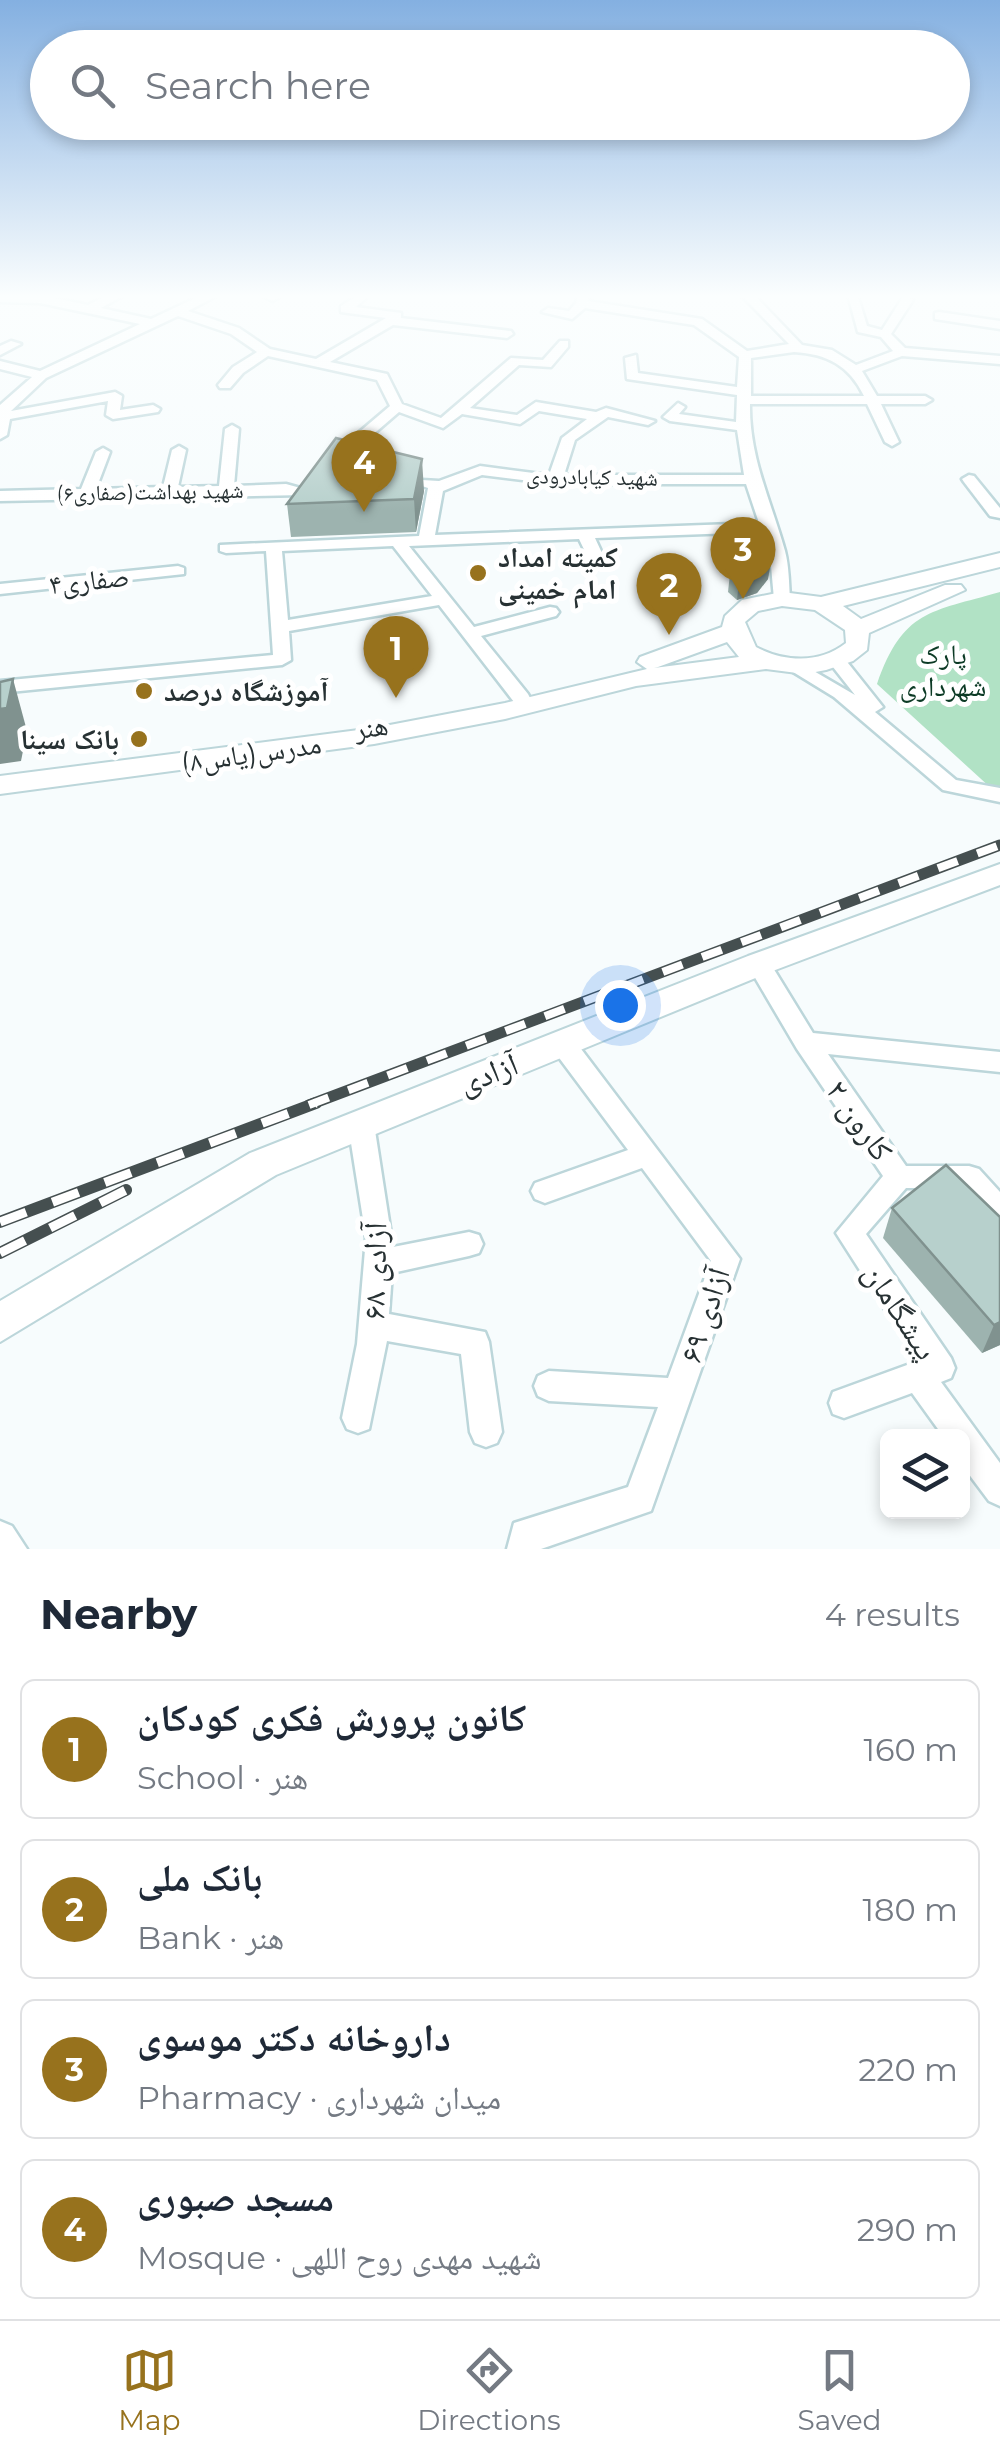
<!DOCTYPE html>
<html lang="en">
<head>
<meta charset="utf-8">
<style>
	body { margin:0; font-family:Montserrat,"Noto Naskh Arabic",sans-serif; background:#f6f6f7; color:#1f2937 }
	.controls { position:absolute; right:30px; bottom:30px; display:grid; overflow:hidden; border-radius:15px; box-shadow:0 5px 15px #0003 }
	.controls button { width:90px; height:90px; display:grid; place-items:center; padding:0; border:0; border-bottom:2px solid #e0e1e3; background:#fff; color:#1f2937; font:50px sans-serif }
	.you { position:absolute; left:620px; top:1005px; width:35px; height:35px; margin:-25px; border:8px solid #fff; border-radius:50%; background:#1a73e8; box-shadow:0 0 0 15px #1a73e833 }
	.badge { display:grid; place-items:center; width:65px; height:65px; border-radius:50%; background:#97721d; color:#fff; font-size:32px; font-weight:700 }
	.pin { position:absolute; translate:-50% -82px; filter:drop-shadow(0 2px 5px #0008) }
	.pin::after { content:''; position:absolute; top:52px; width:35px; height:30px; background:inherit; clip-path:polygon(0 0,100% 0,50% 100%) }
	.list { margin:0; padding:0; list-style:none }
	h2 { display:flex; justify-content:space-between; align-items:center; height:130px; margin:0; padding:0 40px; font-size:42px }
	h2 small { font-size:32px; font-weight:400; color:#747a83 }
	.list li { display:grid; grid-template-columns:65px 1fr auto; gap:30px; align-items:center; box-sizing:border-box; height:140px; margin:0 20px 20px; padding:0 20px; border:2px solid #e0e1e3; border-radius:15px }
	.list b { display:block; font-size:38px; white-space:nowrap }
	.list p { margin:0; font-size:32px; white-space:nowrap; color:#747a83 }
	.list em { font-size:32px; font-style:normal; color:#747a83 }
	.icon { flex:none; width:55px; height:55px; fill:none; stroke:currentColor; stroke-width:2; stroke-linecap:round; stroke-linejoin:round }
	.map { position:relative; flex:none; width:1000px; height:1549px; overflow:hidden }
	.search { position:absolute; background:#fff; box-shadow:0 5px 15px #0003; left:30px; right:30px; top:30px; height:110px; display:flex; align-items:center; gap:25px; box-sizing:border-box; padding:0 35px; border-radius:55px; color:#747a83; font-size:38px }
	.sheet { height:770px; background:#fff }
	nav { display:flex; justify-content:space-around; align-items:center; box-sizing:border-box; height:140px; border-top:2px solid #e0e1e3; background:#fff; font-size:28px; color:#747a83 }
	nav a { display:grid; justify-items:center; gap:5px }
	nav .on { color:#97721d }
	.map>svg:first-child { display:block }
	.green { fill:#b1e2c5 }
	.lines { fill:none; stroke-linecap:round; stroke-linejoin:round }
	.minor-casing { stroke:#bcd6da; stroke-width:5 }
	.major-casing { stroke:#bcd6da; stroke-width:4 }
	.minor { fill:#fff; fill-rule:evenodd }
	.major { fill:#fff; fill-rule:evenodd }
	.rail-far1-casing { stroke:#454f50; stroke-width:11 }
	.rail-casing { stroke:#454f50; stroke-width:12 }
	.rail-far1 { stroke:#fff; stroke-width:8; stroke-dasharray:21; stroke-linecap:butt }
	.rail { stroke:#fff; stroke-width:9; stroke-dasharray:28; stroke-linecap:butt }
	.wall { fill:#9db3af }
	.shaded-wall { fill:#80928f }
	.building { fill:#b7d0cc; stroke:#80928f; stroke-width:2.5 }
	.poi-dot { fill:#97721d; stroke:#fff; stroke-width:4 }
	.labels { text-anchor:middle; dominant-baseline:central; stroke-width:10; stroke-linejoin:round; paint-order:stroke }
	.far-street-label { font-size:22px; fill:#273133; stroke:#fff }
	.poi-label { font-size:28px; font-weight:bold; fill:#273133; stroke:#fff; text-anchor:start }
	.street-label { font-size:28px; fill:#273133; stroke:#fff }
	.park-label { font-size:28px; fill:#0c3a25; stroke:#fff }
	.near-street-label { font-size:32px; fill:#273133; stroke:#fff }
</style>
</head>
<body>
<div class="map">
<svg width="1000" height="1549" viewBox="0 0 1000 1549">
	<rect width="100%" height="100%" fill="#f7fcfd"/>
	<path class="green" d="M 1000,592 L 1000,786 L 992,789 L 877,684 C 903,610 930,612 1000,592 Z"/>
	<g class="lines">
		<defs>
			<g id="minor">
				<path d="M 0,294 L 40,295 L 88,305 L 110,294 L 126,294 L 101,308 L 151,319 L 204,294 L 220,294 L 188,311 L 239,328 L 270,349 L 316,359 L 386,318 L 341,312 L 341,306 L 360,294 L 366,298 L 356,307 L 401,313 L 401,318 L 511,331 L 513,334 L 507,338 L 393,325 L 330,362 L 387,374 L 402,404 L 441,418 L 511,358 L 543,360 L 560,341 L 568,341 L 568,347 L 551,367 L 519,365 L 470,408 L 517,415 L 536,402 L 596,412 L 606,408 L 655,421 L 648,425 L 608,417 L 575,440 L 564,475 L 744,475 L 737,430 L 670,421 L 663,417 L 678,403 L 685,407 L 679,414 L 736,422 L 737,395 L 627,379 L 625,358 L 636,355 L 638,373 L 737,387 L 739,357 L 694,325 L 585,308 L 572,319 L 542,312 L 548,308 L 569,311 L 576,303 L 578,294 L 590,294 L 588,301 L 702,319 L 747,351 L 789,344 L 740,294 L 753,294 L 802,345 L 832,350 L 856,365 L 893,351 L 881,337 L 858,332 L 848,295 L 858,297 L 867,326 L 882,330 L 903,297 L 907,296 L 913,300 L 891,334 L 905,348 L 1000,356 L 1000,364 L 902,356 L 862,371 L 877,396 L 925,396 L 932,400 L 925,404 L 881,404 L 899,442 L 892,446 L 885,442 L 867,404 L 750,404 C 749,457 771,501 785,551 C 789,566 789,583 790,599 L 788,603 L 776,603 L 774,599 L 770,555 L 762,532 L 595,538 L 607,564 L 599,569 L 591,564 L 579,539 L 409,546 L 474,627 L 550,607 L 556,608 L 559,612 L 556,616 L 481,636 L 528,694 L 530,698 L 528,702 L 514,702 L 439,605 L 289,631 L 291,660 L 282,665 L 0,693 L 0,681 L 273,655 L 266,551 L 226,553 L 220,551 L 220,545 L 419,536 L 428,488 L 422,486 L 422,480 L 439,481 L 480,466 L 549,475 L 562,438 L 587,419 L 539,411 L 520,424 L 462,414 L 443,428 L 399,412 L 341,462 L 331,462 L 331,456 L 390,406 L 377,380 L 268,356 L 243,373 L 230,388 L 220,388 L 218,385 L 233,367 L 257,352 L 231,334 L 178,316 L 46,378 L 11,411 L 115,392 L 122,396 L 120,410 L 153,405 L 160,409 L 158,412 L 113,419 L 106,415 L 108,401 L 10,419 L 7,435 L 0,439 L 0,405 L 32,377 L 0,369 L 0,361 L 40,371 L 140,324 L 40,303 L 0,302 ZM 794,352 C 827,354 849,365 864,396 L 751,396 L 751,358 ZM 482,475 L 555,484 L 746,484 L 759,523 L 435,535 L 443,491 ZM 393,546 L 432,596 L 288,620 L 282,551 Z"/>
				<polygon points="258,294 277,294 279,297 273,301"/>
				<polygon points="939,312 1000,321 1000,329 935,319 935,313"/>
				<polygon points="11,341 21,344 0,355 0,346"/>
				<polygon points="232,425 239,429 234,486 286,484 304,489 304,495 0,501 0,491 81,489 96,452 103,448 110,452 96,489 163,487 172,450 179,446 186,450 178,487 219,486 225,429"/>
				<polygon points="969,475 974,476 1000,508 1000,518 990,516 964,482 962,479"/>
				<polygon points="178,566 184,568 184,574 0,594 0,584"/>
				<polygon points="838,657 844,658 883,707 875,712 956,780 1000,788 1000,802 943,790 834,697 785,667 794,662 800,663 855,695 829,662"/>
				<polygon points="759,955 767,958 813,1033 1000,1052 1000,1072 828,1054 906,1166 969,1166 979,1169 1000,1192 1000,1223 990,1219 962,1188 906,1188 866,1234 951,1358 955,1368 951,1378 941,1382 1000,1463 1000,1506 989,1501 962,1465 962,1436 943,1436 912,1393 844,1418 833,1414 829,1403 833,1392 918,1361 836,1233 883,1176 797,1049 747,964 751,958"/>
				<polygon points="563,1034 572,1037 740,1259 651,1511 541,1549 507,1549 514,1523 628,1487 658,1407 549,1401 538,1396 534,1386 538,1376 549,1371 668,1378 711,1261 642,1168 545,1203 535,1199 531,1191 535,1183 628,1150 554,1051 551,1044 554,1037"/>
				<polygon points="361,1113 370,1116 374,1124 393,1247 469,1232 479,1235 483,1244 479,1253 469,1256 392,1273 389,1314 485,1332 489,1342 502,1432 497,1443 486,1447 475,1443 470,1432 461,1354 387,1341 369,1429 358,1433 347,1429 342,1418 357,1344 366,1238 348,1124 352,1116"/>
				<polygon points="0,1521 12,1526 27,1549 0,1549"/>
			</g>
			<g id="major">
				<path d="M 1000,553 L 1000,567 L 843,606 L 861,619 L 945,585 L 961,585 L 965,590 L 869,633 L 867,650 L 853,661 L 826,670 L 805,674 L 766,669 L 636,686 L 505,719 L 374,744 L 0,794 L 0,776 L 374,728 L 505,703 L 647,669 L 637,662 L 640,657 L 722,627 L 725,616 L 742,600 L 782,592 L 821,597 ZM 782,606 L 815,610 L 845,630 L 846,643 C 819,664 785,662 756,647 L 745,622 L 758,611 ZM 727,642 L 739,657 L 654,668 L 658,667 Z"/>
				<polygon points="1000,864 1000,885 770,972 276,1175 0,1342 0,1301 250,1153 748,956"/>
			</g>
		</defs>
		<use href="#minor" class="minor-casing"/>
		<use href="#major" class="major-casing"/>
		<use href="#minor" class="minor"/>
		<use href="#major" class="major"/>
		<defs>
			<polyline id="rail-far1" points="309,1105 1000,845"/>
			<g id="rail">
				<polyline points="0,1222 316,1103"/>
				<polyline points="0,1253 126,1190"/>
			</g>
		</defs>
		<use href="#rail-far1" class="rail-far1-casing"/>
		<use href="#rail" class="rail-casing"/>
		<use href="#rail-far1" class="rail-far1"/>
		<use href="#rail" class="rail"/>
	</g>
	<g class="wall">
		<polygon points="424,491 416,532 291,537 287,504"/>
		<polygon points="771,561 768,579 757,593 737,600 728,592 730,574"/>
		<polygon points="946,1165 1000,1345 982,1353 883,1238 892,1208"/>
	</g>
	<g class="shaded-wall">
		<polygon points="422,459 424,491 416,532 414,499"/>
		<polygon points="771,561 768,579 757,593 737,600 739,582"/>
		<polygon points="13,679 27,731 21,761 0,764 0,709"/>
		<polygon points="1000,1322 1000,1345 982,1353 994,1325"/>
	</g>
	<g class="building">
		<polygon points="336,438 422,459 414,499 287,504"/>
		<polygon points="771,561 759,576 739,582 730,574"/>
		<polygon points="13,679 7,708 0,709 0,682"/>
		<polygon points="946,1165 1000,1217 1000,1322 994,1325 892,1208"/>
	</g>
	<linearGradient id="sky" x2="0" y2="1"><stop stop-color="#84b0e1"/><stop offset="0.58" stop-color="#fbfefe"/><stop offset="1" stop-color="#fbfefe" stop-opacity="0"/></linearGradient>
	<rect width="1000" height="511" fill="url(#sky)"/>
	<g class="poi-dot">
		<circle cx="478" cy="573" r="10"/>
		<circle cx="144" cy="691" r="10"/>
		<circle cx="139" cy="739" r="10"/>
	</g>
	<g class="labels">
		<g class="far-street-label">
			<text transform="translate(592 477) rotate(1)">شهید کیابادرودی</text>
			<text transform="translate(150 492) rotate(-1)">شهید بهداشت(صفاری۶)</text>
		</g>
		<g class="poi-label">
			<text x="498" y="557">کمیته امداد<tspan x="498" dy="32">امام خمینی</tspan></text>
			<text x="164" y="691">آموزشگاه درصد</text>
			<text x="119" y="739" text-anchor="end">بانک سینا</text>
		</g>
		<g class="street-label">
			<text transform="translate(89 580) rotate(-6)">صفاری۴</text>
			<text transform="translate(371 727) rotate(-9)">هنر</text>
			<text transform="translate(251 753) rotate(-8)">مدرس(یاس۸)</text>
		</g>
		<g class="park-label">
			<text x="943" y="654">پارک<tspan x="943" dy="32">شهرداری</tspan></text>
		</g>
		<g class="near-street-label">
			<text transform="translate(488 1073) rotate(-21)">آزادی</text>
			<text transform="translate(860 1120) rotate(55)">کارون ۲</text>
			<text transform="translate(374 1271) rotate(-89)">آزادی ۶۸</text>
			<text transform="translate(901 1311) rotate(57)">پیشگامان</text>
			<text transform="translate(704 1315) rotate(-72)">آزادی ۶۹</text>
		</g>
	</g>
</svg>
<div class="controls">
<button><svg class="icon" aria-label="layers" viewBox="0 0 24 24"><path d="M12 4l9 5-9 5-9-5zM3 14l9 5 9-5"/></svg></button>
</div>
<div class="you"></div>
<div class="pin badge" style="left:396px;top:698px">1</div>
<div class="pin badge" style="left:669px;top:635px">2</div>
<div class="pin badge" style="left:743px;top:599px">3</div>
<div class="pin badge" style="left:364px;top:512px">4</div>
<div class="search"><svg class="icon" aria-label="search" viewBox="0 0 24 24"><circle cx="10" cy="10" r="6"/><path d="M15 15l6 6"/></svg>Search here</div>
</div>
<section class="sheet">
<h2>Nearby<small>4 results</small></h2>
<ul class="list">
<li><span class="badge">1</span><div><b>کانون پرورش فکری کودکان</b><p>School · هنر</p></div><em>160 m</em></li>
<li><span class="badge">2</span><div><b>بانک ملی</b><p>Bank · هنر</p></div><em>180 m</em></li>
<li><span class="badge">3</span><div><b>داروخانه دکتر موسوی</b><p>Pharmacy · میدان شهرداری</p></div><em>220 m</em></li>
<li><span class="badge">4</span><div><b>مسجد صبوری</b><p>Mosque · شهید مهدی روح اللهی</p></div><em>290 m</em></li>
</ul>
</section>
<nav>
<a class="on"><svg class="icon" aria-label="map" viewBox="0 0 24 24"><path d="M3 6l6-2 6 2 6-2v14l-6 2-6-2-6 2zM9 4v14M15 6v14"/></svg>Map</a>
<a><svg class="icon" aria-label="directions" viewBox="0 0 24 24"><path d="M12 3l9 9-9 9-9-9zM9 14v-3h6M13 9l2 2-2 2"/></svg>Directions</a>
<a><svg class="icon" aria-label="saved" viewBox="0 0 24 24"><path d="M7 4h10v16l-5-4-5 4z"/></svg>Saved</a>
</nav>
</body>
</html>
